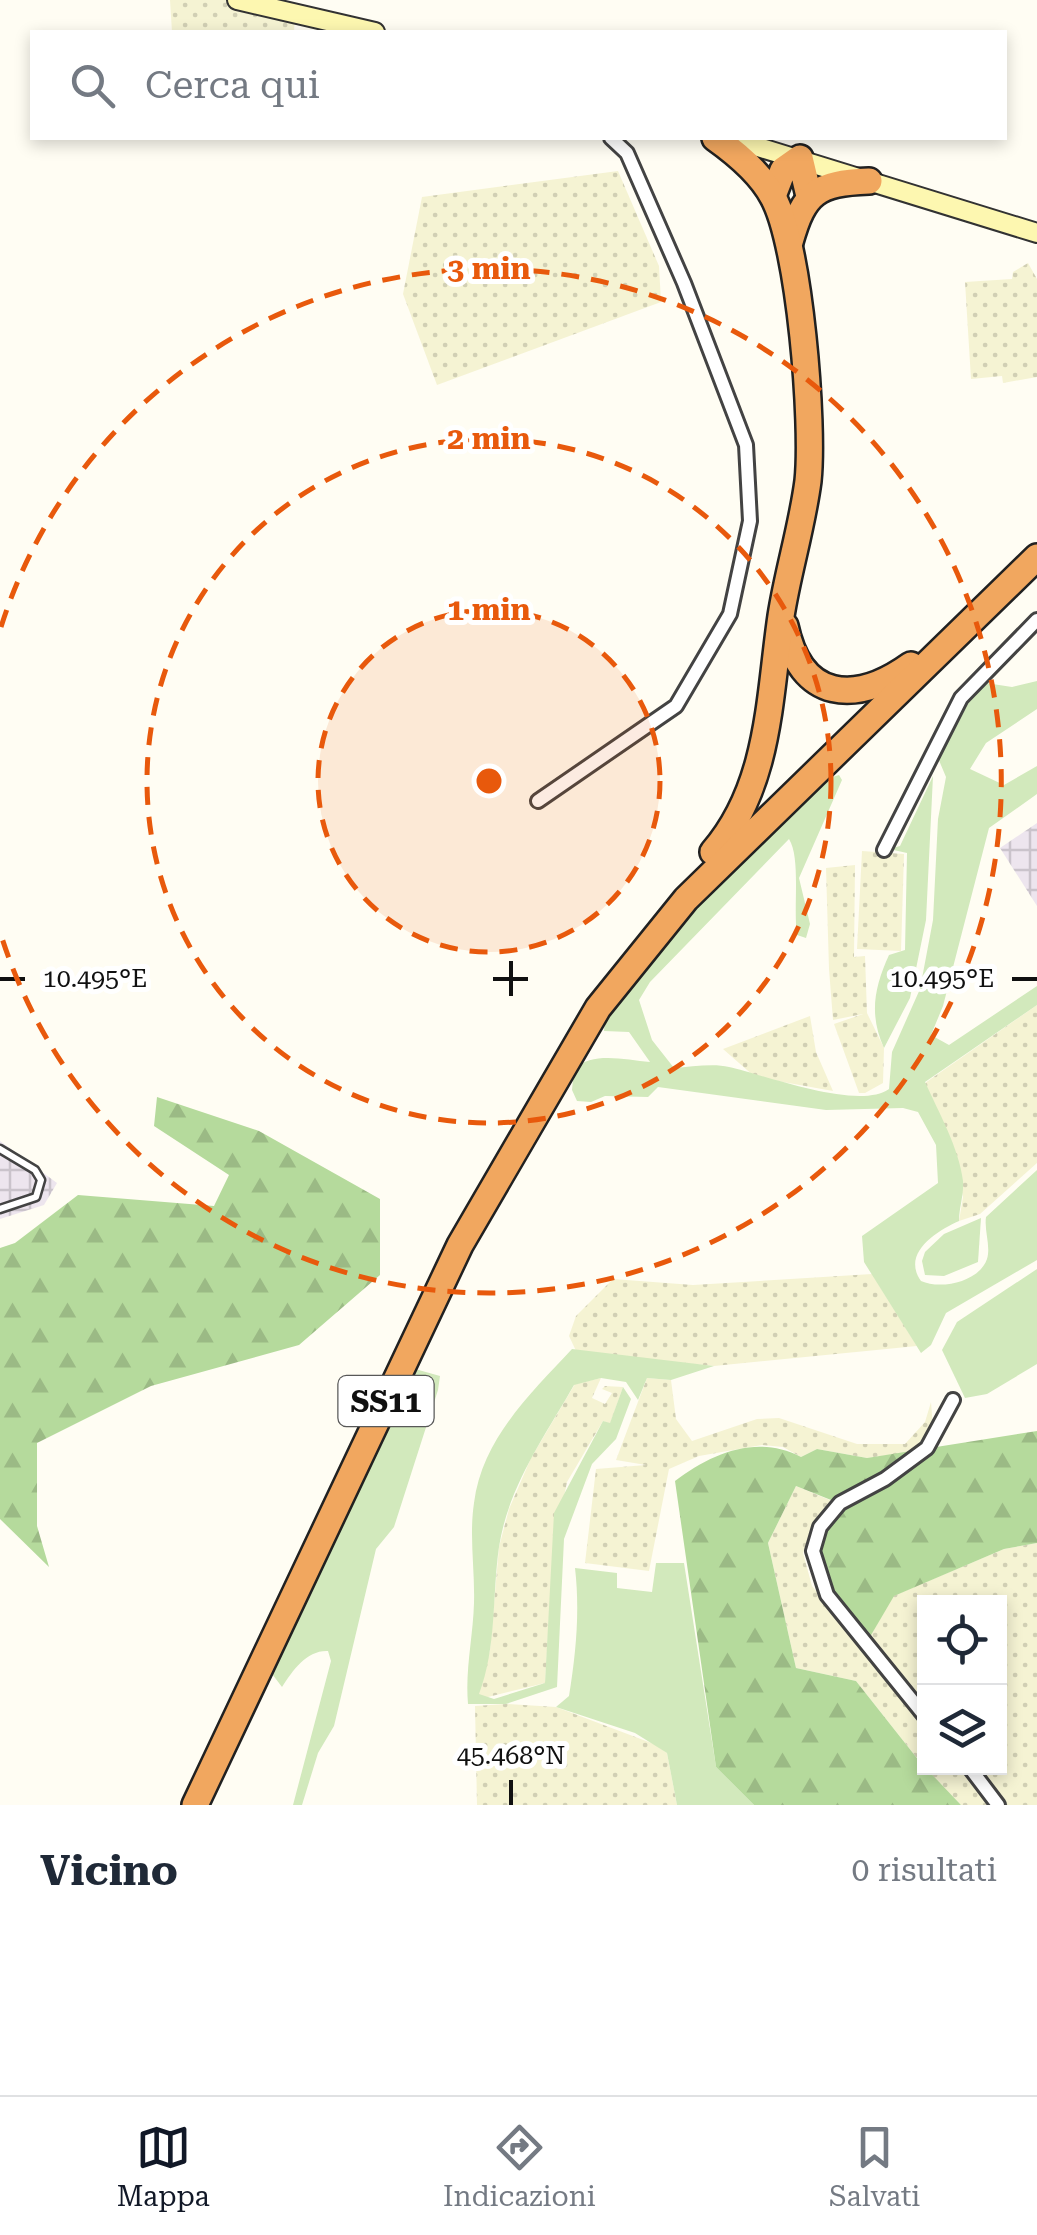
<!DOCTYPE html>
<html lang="it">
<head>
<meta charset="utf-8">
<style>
	body { margin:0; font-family:"Roboto Serif",serif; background:#f6f6f7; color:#1f2937 }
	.controls { position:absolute; right:30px; bottom:30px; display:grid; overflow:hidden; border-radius:0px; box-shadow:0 5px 15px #0003 }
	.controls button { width:90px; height:90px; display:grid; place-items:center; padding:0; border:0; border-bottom:2px solid #e0e1e3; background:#fff; color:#1f2937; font:50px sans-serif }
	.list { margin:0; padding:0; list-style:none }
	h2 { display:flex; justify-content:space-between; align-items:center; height:130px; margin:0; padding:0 40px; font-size:42px }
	h2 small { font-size:32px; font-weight:400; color:#747a83 }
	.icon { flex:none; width:55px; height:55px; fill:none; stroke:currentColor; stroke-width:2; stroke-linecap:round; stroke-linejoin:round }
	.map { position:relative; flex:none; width:1037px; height:1805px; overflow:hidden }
	.search { position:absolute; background:#fff; box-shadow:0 5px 15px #0003; left:30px; right:30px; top:30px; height:110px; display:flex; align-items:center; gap:25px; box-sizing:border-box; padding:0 35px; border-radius:0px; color:#747a83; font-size:38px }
	.sheet { height:290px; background:#fff }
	nav { display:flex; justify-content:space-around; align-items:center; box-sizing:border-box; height:140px; border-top:2px solid #e0e1e3; background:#fff; font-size:28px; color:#747a83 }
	nav a { display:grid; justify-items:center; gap:5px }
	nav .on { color:#111827 }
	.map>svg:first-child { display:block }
	.industrial { fill:url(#industrial-grid) }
	.farmland { fill:url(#farmland-dots) }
	.grass { fill:#d2e9bc }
	.forest { fill:url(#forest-firs) }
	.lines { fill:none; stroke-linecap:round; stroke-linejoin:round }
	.lane-casing { stroke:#434343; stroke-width:11 }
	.street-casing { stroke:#434343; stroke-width:18 }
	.secondary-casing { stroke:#323232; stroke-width:22 }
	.highway-casing { stroke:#212121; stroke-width:30 }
	.lane { stroke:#fff; stroke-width:6 }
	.street { stroke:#fff; stroke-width:12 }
	.secondary { stroke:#fdf7b0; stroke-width:18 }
	.highway { stroke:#f1a75f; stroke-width:25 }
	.ticks { fill:none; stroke:#101010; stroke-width:4 }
	.ring { fill:none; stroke:#e8590c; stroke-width:5; stroke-dasharray:18 12 }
	.labels { text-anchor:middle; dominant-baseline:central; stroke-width:10; stroke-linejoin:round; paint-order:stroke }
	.shield { fill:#fff; stroke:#585858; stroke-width:2.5 }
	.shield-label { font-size:30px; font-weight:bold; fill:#101010 }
	.ticks-label { font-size:25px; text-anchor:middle; fill:#101010; stroke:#fff; stroke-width:10; stroke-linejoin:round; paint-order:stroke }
	.centre { fill:#e8590c; stroke:#fff; stroke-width:5 }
	.ring-label { font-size:30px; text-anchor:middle; font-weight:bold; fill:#e8590c; stroke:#fff; stroke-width:10; stroke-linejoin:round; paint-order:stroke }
</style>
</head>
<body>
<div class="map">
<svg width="1037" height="1805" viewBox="0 0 1037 1805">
	<defs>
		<pattern id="industrial-grid" width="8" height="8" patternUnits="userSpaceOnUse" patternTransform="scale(2.5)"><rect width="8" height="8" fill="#ede5ee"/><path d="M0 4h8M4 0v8" fill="none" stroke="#cac3cb"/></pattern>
		<pattern id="farmland-dots" width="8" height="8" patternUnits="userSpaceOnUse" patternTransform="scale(2.5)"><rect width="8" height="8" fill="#f5f3d3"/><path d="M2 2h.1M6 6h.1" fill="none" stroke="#d1cfb4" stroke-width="1.8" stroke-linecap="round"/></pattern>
		<pattern id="forest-firs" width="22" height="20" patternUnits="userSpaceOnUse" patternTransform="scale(2.5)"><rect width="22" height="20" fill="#b5da9c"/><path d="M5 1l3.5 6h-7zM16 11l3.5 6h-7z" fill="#9bba85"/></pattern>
	</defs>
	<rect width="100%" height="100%" fill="#fffdf3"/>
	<g class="industrial">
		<polygon points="1037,823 1037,906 1000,848"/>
		<polygon points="0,1141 57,1183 44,1205 0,1219"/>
	</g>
	<g class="farmland">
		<polygon points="170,0 237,0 295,12 294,32 172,32"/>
		<polygon points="618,171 659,266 661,302 437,385 403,294 422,197"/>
		<polygon points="1028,263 1037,279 1037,377 1003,383 1002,376 971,379 965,282 1012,279 1013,272"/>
		<polygon points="862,851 904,854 901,951 857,949"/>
		<polygon points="855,865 854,957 865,956 867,1013 884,1048 883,1083 865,1093 859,1093 834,1024 863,1014 833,1020 829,969 826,868"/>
		<polygon points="1037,1005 1037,1163 980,1214 959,1221 963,1197 952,1145 925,1083"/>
		<polygon points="810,1016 816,1052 833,1091 755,1077 723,1049"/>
		<polygon points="872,1274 917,1346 714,1366 577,1353 569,1336 576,1316 613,1279 693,1285"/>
		<polygon points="601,1378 592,1398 605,1404 612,1393 602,1389 605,1386 623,1387 610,1424 603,1421 567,1482 553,1551 545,1683 484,1698 478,1694 490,1650 499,1547 509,1509 531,1458 575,1384"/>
		<polygon points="647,1378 671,1380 676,1419 692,1441 757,1419 779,1418 857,1444 905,1444 925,1422 931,1402 933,1428 919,1451 867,1458 817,1449 801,1457 783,1447 762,1445 699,1456 669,1469 649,1571 585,1563 596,1469 646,1465 616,1460"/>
		<polygon points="796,1486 837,1503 816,1524 803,1553 812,1586 924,1719 924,1767 856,1681 796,1668 768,1543"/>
		<polygon points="1037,1543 1037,1805 1004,1805 976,1768 1000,1768 1000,1602 924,1602 924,1708 867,1642 893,1596 1004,1549"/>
		<polygon points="506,1704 556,1707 654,1744 667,1753 677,1805 477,1805 475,1706"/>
		<polygon points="925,1768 967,1768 994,1805 961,1805"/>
	</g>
	<g class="grass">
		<path d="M 1037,681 L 1037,709 L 986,743 L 970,769 L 1004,785 L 1037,766 L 1037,794 L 989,828 L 943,1006 L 931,1035 L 949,1045 L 1037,986 L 1037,1005 L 925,1082 C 939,1113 959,1148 963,1181 C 964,1195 959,1208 959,1221 C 937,1231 901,1253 921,1281 C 941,1290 979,1282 987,1259 C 991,1246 984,1231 986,1217 L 1037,1170 L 1037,1260 L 946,1313 L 931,1345 L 921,1353 L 864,1262 L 862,1236 L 938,1183 L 936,1145 L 918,1112 L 903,1108 L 826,1110 L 658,1087 L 648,1097 L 605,1096 L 591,1102 L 577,1101 L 572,1090 L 574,1069 C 593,1051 625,1060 650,1062 L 629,1032 L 604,1031 L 605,1019 L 691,914 L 829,778 L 839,775 L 842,780 L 799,878 L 810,924 L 806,938 L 797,935 C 793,908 801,858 789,839 L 650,982 L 639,1000 L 652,1040 L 674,1068 C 691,1067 713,1063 729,1067 C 765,1075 858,1111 889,1089 L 892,1052 L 920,989 L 933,920 L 938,819 L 946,777 L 938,758 L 964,704 L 986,683 L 1012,687 Z"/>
		<path d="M 933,776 L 926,920 L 910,998 L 884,1048 C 869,1015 874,988 889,955 L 905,950 L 907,853 L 889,849 L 900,846 Z"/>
		<polygon points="981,1218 978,1262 944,1276 925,1275 922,1261 925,1252 944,1234"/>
		<polygon points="1037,1269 1037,1364 987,1394 965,1398 942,1350 957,1322"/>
		<path d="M 572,1349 L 714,1366 L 671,1380 L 647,1378 L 638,1400 L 626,1382 L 601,1378 L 574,1385 C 545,1436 508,1487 499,1547 C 492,1595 497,1647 479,1694 L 494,1699 L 545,1683 L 554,1513 L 603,1421 L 610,1423 L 623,1387 L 631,1399 L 616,1439 L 592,1464 L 564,1539 L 557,1687 L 506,1704 L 468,1704 C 465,1670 473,1637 474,1603 C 475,1570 469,1536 474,1503 C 482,1439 531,1393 572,1349 Z"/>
		<path d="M 408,1367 L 440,1376 L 438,1390 L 394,1527 L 376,1549 L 334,1726 L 318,1753 L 302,1805 L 293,1805 L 331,1661 L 328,1651 C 307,1650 293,1670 282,1687 L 266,1666 Z"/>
		<path d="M 656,1563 L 684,1563 L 716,1767 L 754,1805 L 677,1805 L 667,1753 L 635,1733 L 556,1707 L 569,1696 C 576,1653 580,1611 575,1568 L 617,1573 L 617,1588 L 652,1592 Z"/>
	</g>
	<g class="forest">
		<polygon points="157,1097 259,1131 380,1199 380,1275 299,1345 151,1386 37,1443 37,1526 49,1567 0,1519 0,1248 15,1243 78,1195 214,1206 229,1175 154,1126"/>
		<path d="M 1037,1431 L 1037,1543 L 1004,1549 L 894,1596 L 867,1642 C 832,1595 794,1559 846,1506 L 796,1486 L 768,1543 L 796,1668 L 856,1681 L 920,1762 L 961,1805 L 754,1805 L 716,1767 L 675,1481 C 712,1453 757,1434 801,1457 L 817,1449 L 867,1458 Z"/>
	</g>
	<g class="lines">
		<defs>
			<polyline id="lane" points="0,1149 35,1170 41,1180 36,1197 0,1209"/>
			<g id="street">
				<polyline points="538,801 676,706 730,614 750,521 746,445 684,283 627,153 611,138"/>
				<polyline points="884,850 961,698 1037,620"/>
				<polyline points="924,1715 827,1595 813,1551 820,1527 840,1503 885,1479 927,1448 953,1400"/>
				<polyline points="970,1768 998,1805"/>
			</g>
			<g id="secondary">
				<polyline points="237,0 375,32"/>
				<polyline points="729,138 1037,233"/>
			</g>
			<g id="highway">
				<polyline points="773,196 783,170 800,158 809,196"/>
				<path d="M 790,242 C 804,192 817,183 869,181"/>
				<path d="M 785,626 C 801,701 855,705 911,665"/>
				<path d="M 713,852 C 770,786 769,698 781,616 C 788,571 802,527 808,481 C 814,424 800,246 773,197 C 761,174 736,153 715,138"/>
				<polyline points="195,1805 460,1245 598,1008 686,899 1037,557"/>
			</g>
		</defs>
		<use href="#lane" class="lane-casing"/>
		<use href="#street" class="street-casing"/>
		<use href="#secondary" class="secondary-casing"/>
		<use href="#highway" class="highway-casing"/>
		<use href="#lane" class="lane"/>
		<use href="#street" class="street"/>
		<use href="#secondary" class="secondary"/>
		<use href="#highway" class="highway"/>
	</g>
	<path class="ticks" d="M 511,961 L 511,996M 0,979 L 25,979M 493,979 L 528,979M 1012,979 L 1037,979M 511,1780 L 511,1805"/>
	<circle cx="489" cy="781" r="171" fill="#e8590c" fill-opacity=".12"/>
	<g class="ring">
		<circle cx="489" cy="781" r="171"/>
		<circle cx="489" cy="781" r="342"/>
		<path d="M1 627A512 512 0 1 1 1 935"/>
	</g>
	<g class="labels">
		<rect class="shield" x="338.5" y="1376" width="95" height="50" rx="8"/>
		<g class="shield-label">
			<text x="386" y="1401">SS11</text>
		</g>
	</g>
	<g class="ticks-label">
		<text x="942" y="987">10.495°E</text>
		<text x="95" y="987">10.495°E</text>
		<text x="511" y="1764">45.468°N</text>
	</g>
	<circle cx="489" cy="781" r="15" class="centre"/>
	<g class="ring-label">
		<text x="489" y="279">3 min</text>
		<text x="489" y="449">2 min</text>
		<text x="489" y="620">1 min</text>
	</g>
</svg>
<div class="controls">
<button><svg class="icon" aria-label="locate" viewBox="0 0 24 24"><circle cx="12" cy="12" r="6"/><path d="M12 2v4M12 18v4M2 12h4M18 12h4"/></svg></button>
<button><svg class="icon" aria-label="layers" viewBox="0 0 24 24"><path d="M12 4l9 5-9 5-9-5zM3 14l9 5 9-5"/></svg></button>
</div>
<div class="search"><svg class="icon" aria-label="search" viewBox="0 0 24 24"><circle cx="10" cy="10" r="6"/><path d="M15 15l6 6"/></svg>Cerca qui</div>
</div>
<section class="sheet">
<h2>Vicino<small>0 risultati</small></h2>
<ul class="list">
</ul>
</section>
<nav>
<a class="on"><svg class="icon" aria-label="map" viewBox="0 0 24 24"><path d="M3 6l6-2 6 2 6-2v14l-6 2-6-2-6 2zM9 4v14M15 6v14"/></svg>Mappa</a>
<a><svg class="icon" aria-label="directions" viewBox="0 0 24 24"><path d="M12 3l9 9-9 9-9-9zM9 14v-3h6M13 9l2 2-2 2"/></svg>Indicazioni</a>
<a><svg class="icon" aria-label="saved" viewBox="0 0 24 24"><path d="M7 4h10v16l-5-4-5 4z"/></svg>Salvati</a>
</nav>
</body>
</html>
